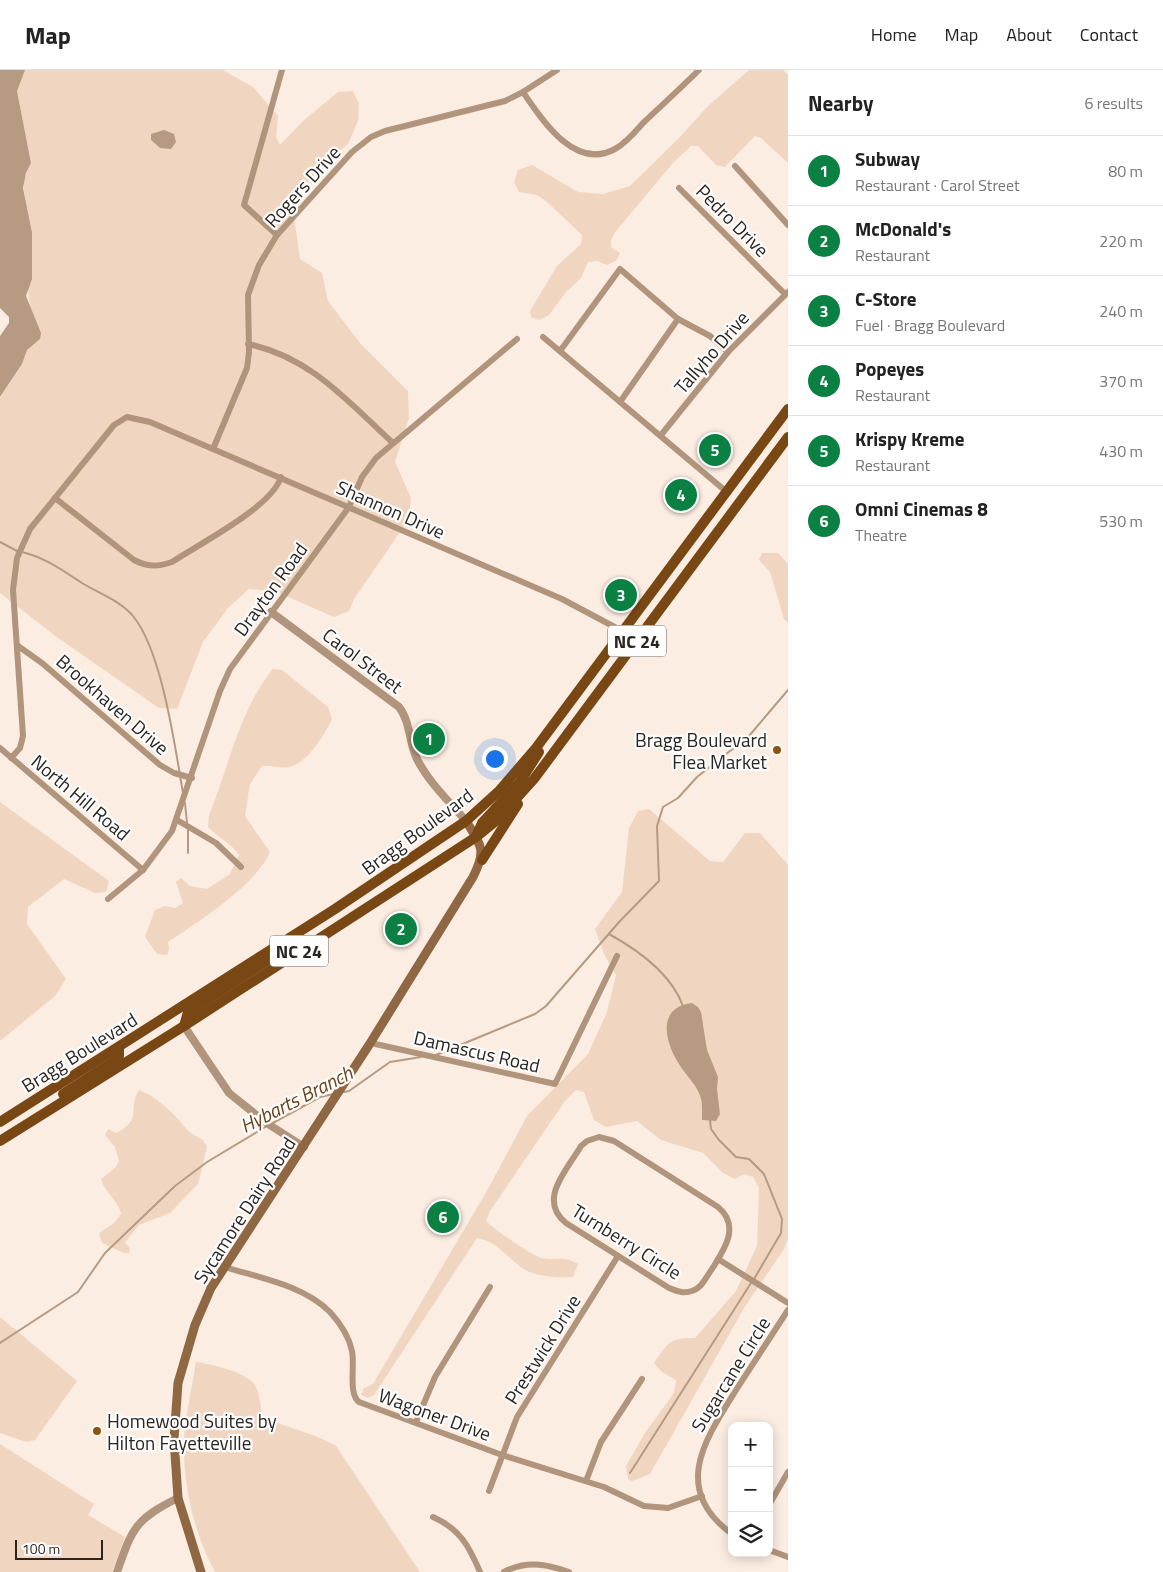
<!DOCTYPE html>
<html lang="en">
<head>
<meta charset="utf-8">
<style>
	body { margin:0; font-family:"Titillium Web",sans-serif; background:#f6f6f6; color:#222 }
	.controls { position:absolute; right:15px; bottom:15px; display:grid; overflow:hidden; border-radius:10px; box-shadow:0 2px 12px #0003 }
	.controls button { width:45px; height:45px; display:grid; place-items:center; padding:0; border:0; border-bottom:1px solid #e0e0e0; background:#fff; color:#222; font:25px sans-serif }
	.scale { position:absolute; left:15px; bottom:12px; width:88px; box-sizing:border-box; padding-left:5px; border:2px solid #2a2521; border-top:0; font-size:14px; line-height:18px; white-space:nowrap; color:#2a2521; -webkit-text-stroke:4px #fdfdfd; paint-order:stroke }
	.you { position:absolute; left:494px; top:688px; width:18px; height:18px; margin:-12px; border:4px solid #fff; border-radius:50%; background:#1a73e8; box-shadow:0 0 0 8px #1a73e833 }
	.badge { display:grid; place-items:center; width:32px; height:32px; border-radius:50%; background:#0b8043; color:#fff; font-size:16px; font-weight:700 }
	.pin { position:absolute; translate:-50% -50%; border:2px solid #fff; box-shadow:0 1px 5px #0006 }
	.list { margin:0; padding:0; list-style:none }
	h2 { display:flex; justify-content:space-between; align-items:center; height:65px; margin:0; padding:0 20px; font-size:21px }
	h2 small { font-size:16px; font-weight:400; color:#767676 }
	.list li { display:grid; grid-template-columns:32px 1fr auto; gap:15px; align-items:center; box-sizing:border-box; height:70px; padding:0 20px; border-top:1px solid #e0e0e0 }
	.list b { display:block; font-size:19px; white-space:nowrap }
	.list p { margin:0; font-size:16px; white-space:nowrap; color:#767676 }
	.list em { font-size:16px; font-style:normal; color:#767676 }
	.icon { flex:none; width:28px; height:28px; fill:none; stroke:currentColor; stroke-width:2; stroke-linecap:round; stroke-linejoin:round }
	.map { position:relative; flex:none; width:788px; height:1502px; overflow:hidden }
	header { display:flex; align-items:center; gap:30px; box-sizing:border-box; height:70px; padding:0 25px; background:#fff; border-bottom:1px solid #e0e0e0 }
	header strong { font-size:24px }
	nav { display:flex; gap:28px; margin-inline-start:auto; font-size:18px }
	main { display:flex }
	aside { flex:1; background:#fff }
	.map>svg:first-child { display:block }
	.green { fill:#f0d6c0 }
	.water { fill:#b69a82 }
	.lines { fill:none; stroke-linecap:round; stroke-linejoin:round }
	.stream { stroke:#b69a82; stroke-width:2 }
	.minor { stroke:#b0947c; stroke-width:6 }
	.tertiary { stroke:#b0947c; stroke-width:8 }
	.secondary { stroke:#906743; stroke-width:9 }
	.primary { stroke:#784714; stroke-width:10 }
	.poi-dot { fill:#8e5310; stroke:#fdfdfd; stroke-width:2 }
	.labels { text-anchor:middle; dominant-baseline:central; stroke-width:4.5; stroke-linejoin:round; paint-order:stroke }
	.shield { fill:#fdfdfd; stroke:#696663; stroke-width:1 }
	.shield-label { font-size:18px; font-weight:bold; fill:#2a2521 }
	.street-label { font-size:19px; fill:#2a2521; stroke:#fdfdfd }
	.poi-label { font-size:19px; fill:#2a2521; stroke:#fdfdfd; text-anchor:end }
	.water-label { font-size:20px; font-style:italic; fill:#6a421a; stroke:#fdfdfd }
</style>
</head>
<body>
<header>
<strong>Map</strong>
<nav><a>Home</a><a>Map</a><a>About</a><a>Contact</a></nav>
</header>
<main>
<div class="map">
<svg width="788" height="1502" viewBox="0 0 788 1502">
	<rect width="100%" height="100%" fill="#fbede2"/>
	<g class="green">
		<path d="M 24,0 L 223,0 L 253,17 L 278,46 L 276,67 L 280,75 L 303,51 L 338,22 L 353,21 L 359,33 L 358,51 L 348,74 L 322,95 L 292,132 L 300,189 L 322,203 L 328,231 L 360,273 L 408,321 L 409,348 L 395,392 L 411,428 L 409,449 L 354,529 L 349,541 L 334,547 L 277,522 L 249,519 L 228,538 L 203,572 L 177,639 L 159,638 L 58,568 L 0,523 L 0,328 L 22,294 L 27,280 L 40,269 L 30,238 L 28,220 L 25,127 C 22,114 25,104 31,93 L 17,21 Z"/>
		<polygon points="749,0 783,0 788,5 788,93 761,68 755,66 725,97 716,95 698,76 691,76 673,93 616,161 611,170 611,177 620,183 616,191 607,195 597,191 588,192 581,208 566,222 549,245 539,250 531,247 530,241 557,196 581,174 582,165 546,131 537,125 519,122 514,112 518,100 532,95 578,122 603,124 630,116 678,69 708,36"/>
		<polygon points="762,483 778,483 788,494 788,553 784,549 770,502 759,490"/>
		<path d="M 273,599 L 282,600 L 328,637 L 332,649 C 325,664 307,694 289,697 C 281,699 271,695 262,696 L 250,714 L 245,746 L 270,782 C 256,815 198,852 168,872 L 169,880 L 167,885 L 157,884 L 145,867 L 155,840 L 165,836 L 175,838 L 183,833 L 176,812 L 181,808 L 190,816 L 207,819 L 230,804 L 239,785 C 229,771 220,769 208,757 L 209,745 C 229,697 239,640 273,599 Z"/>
		<polygon points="0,732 109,811 106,822 95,823 64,809 28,837 27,854 66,909 55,926 0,971"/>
		<path d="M 649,739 L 710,791 L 723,792 L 745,763 L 760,763 L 788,795 L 788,1169 L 784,1179 L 744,1238 L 650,1404 L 632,1411 L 628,1409 L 626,1396 L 645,1363 L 674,1323 L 676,1310 L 662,1302 L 654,1293 C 668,1272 670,1268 695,1268 L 736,1221 L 757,1176 L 759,1118 L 753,1107 L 744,1104 L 735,1109 L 723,1103 L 703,1083 L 661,1070 L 637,1051 L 606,1057 L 594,1050 L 584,1022 L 576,1020 L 565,1031 L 490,1141 L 486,1151 C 494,1159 531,1185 541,1188 C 556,1191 563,1185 578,1194 L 573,1207 C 558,1208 535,1207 522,1198 C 507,1187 495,1170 477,1168 L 374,1325 L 368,1328 L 361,1325 L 364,1318 L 373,1314 L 488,1119 L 527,1046 L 588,984 L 607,942 L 616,905 L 604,884 L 595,859 L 622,822 L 629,758 L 638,741 Z"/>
		<path d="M 139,1020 C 152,1025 162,1033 172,1043 C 183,1053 187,1064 202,1069 L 207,1077 L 198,1114 L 170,1143 L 139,1155 L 125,1172 L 130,1179 L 129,1183 L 124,1183 L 102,1173 L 99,1163 L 114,1153 L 121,1144 C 119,1131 105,1123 101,1109 L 116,1097 L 119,1091 L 115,1077 L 105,1065 L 108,1059 L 116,1063 C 143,1050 127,1039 139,1020 Z"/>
		<polygon points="0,1247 77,1311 35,1370 26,1372 0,1363"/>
		<path d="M 196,1292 C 211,1294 246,1302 254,1314 C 260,1323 260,1334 262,1345 C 285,1359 314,1362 336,1376 L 420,1502 L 215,1502 C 191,1458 179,1399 186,1349 C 189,1330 193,1311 196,1292 Z"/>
		<polygon points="0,1374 94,1434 88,1445 125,1467 112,1502 0,1502"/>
	</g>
	<g class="water">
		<polygon points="0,0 25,0 17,21 31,93 26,103 23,118 32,163 32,209 26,226 41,263 40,269 27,280 22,294 0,327 0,266 9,253 9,247 0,238"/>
		<polygon points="164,60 174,64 176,72 171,79 160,78 151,70 151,64"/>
		<path d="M 692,933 L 698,937 L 701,942 L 707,980 L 718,1007 L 717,1019 L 720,1044 L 716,1051 L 702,1050 C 702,1041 703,1031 699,1023 C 694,1012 685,1004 679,994 C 664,971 657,937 692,933 Z"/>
	</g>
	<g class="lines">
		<g class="stream">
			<polyline points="0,472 17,481"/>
			<path d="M 22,482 C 46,488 62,500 82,513 C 98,523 121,531 133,546 C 162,581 175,677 183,723"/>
			<polyline points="185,733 187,753"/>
			<polyline points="188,758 188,783"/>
			<path d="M 609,864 C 638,880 671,903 683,936"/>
			<polyline points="436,985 535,944 546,936 620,851 659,811 657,756 663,737 678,728 697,707 749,666 788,620"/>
			<polyline points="344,1022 349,1021 390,992 421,987"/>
			<polyline points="710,1050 711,1059 719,1070 736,1087 749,1089 764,1104 782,1149 781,1163 754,1209"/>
			<polyline points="271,1054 320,1027 334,1024"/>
			<polyline points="0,1273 78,1222 105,1183 175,1116 207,1092 267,1056"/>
			<polyline points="630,1403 751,1213"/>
		</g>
		<g class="minor">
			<path d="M 523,22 C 542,50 575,101 615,79 C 626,73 635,62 643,53 C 662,35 681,18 699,0"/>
			<polyline points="735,96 788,155"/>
			<polyline points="679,118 785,224"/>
			<polyline points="277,165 244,135 282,0"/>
			<polyline points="543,267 728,423"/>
			<path d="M 248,274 C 311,287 348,332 393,373"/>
			<polyline points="560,281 620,199 678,249 710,266 728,282"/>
			<polyline points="620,332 678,249"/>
			<polyline points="661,365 728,282 788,222"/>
			<polyline points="213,379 247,298 249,282 248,225 259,195 277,165 352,82 371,67 385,61 505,31 523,22 557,0"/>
			<path d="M 55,428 L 134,490 C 147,497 158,497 172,492 C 199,474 272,437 281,407"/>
			<polyline points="18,576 42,593 160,695 174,703 192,708"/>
			<polyline points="0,678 143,800"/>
			<polyline points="11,688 20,678 23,666 13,520 17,488 30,459 114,355 127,347 150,352 562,529 639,570"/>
			<polyline points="177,750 216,773 241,797"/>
			<polyline points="108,829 143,800 172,761 220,621 230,599 349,437 362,407 376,388 517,269"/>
			<polyline points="371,973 555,1014 617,886"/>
			<path d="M 599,1067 L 614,1071 L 718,1137 C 741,1156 724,1180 712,1199 C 706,1207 702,1218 692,1221 C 683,1224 677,1221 669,1218 L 566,1153 C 537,1130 567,1100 581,1076 L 587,1071 Z"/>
			<polyline points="718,1189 788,1233"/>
			<path d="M 225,1197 C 260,1208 303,1215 330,1242 C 340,1253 349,1266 352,1281 C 355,1295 348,1324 359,1332 L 502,1385 L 604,1417 L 644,1436 L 668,1438 L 702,1426"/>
			<polyline points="416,1352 435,1307 490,1217"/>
			<polyline points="586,1411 601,1372 642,1309"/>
			<polyline points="489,1421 517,1347 618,1186"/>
			<polyline points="769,1435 788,1402"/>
			<path d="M 433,1447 C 460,1459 469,1476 480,1502"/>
			<path d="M 732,1464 C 669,1418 707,1367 738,1317 C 755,1291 771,1266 788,1240"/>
			<polyline points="769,1480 788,1487"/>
			<path d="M 504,1502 C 526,1490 546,1494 569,1502"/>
		</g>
		<g class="tertiary">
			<path d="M 271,542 L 399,637 C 410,651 409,671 416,687 C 428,712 449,731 466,751"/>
			<polyline points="184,956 229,1023 265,1052 304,1077"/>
			<path d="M 117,1502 C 132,1459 135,1449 178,1428"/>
		</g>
		<path class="secondary" d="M 201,1502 L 178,1428 L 174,1369 L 178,1313 L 195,1255 L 211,1218 L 369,975 L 473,807 C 487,780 481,775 466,751"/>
		<g class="primary">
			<polyline points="476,766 482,753 520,712 539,682"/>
			<polyline points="482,790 518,734"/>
			<polyline points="184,956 188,942 285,879 289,872"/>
			<polyline points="63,1024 114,991 119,986 119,977"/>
			<polyline points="0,1052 335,839 466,751 499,721 536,678 788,339"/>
			<polyline points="0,1071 184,956 476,767 497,750 534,709 788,367"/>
		</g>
	</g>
	<g class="poi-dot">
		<circle cx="777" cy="680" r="5"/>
		<circle cx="97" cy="1361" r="5"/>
	</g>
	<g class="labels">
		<g class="shield">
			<rect x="608" y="555.5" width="58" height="31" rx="4"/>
			<rect x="270" y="865.5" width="58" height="31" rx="4"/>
		</g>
		<g class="shield-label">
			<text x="637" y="571">NC 24</text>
			<text x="299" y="881">NC 24</text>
		</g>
		<g class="street-label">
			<text transform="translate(302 116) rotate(-48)">Rogers Drive</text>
			<text transform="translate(733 150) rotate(45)">Pedro Drive</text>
			<text transform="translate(711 282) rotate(-49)">Tallyho Drive</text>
			<text transform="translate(391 439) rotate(24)">Shannon Drive</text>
			<text transform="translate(270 519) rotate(-54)">Drayton Road</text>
			<text transform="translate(363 590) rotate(37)">Carol Street</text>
			<text transform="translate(113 634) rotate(41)">Brookhaven Drive</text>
			<text transform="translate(81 727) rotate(40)">North Hill Road</text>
			<text transform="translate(417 761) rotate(-36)">Bragg Boulevard</text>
			<text transform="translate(477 981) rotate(13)">Damascus Road</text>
			<text transform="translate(79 982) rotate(-32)">Bragg Boulevard</text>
			<text transform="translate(244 1140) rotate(-57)">Sycamore Dairy Road</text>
			<text transform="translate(627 1171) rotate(32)">Turnberry Circle</text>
			<text transform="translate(542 1279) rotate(-58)">Prestwick Drive</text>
			<text transform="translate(730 1304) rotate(-58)">Sugarcane Circle</text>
			<text transform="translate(435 1344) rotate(20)">Wagoner Drive</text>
		</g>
		<g class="poi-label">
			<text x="767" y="669">Bragg Boulevard<tspan x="767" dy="22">Flea Market</tspan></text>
			<text x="107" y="1350" text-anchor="start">Homewood Suites by<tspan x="107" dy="22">Hilton Fayetteville</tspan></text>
		</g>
		<g class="water-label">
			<text transform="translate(296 1029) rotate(-27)">Hybarts Branch</text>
		</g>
	</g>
</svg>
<div class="controls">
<button>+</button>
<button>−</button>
<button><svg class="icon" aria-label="layers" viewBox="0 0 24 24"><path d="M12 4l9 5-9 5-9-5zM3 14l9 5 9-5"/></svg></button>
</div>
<div class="scale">100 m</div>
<div class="you"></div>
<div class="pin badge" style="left:429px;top:669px">1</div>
<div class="pin badge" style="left:401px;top:859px">2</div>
<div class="pin badge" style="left:621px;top:525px">3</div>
<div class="pin badge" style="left:681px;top:425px">4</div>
<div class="pin badge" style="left:715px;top:380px">5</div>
<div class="pin badge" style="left:443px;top:1147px">6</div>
</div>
<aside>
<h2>Nearby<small>6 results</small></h2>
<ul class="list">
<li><span class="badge">1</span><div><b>Subway</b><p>Restaurant · Carol Street</p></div><em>80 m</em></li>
<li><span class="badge">2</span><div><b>McDonald's</b><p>Restaurant</p></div><em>220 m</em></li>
<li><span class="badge">3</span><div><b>C-Store</b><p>Fuel · Bragg Boulevard</p></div><em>240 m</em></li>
<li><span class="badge">4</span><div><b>Popeyes</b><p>Restaurant</p></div><em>370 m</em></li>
<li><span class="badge">5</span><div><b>Krispy Kreme</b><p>Restaurant</p></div><em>430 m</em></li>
<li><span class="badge">6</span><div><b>Omni Cinemas 8</b><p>Theatre</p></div><em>530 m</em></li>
</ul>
</aside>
</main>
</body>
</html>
